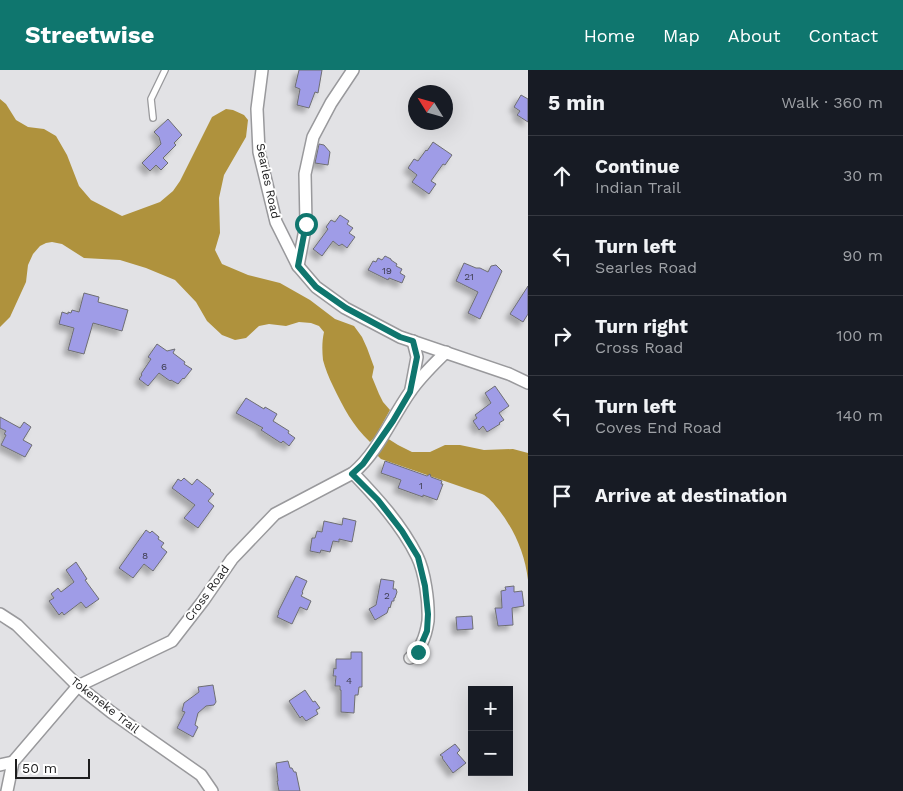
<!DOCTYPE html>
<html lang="en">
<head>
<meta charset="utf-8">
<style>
	body { margin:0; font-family:"Work Sans",sans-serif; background:#20242c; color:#f1f3f6 }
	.controls { position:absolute; right:15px; bottom:15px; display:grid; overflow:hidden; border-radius:0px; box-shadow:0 5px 20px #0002 }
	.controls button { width:45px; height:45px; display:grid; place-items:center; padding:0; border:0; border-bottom:1px solid #363941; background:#171b24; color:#f1f3f6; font:25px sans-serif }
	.compass { position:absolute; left:408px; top:15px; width:45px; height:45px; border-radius:50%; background:#171b24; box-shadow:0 5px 20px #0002; rotate:307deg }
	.scale { position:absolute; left:15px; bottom:12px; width:75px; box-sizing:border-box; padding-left:5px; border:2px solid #1d1d1e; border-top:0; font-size:14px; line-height:18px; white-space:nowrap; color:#1d1d1e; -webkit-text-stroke:4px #fff; paint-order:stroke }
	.stop { position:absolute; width:15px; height:15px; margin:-11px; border:4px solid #0f766e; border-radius:50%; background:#fff }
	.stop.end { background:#0f766e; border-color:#fff; box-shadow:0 1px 5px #0008 }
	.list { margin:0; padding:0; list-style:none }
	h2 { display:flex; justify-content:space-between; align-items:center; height:65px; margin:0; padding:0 20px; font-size:21px }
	h2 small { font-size:16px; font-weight:400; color:#9ea1a6 }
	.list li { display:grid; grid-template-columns:32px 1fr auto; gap:15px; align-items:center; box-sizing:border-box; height:80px; padding:0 20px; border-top:1px solid #363941 }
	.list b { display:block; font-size:19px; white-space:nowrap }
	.list p { margin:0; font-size:16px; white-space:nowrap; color:#9ea1a6 }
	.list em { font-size:16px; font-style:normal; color:#9ea1a6 }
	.icon { flex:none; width:28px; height:28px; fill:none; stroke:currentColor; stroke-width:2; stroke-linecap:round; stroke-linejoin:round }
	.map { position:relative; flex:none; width:528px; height:721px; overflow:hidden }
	header { display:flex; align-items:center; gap:30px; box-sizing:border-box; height:70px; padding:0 25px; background:#0f766e; color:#fff }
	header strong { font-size:24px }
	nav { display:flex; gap:28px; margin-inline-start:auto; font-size:18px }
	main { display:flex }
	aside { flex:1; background:#171b24 }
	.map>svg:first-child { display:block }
	.water { fill:#af923d }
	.building { fill:#9f9ce7; stroke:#6e6e72; filter:url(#shadow) }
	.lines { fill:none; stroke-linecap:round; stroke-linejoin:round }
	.lane-casing { stroke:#99999c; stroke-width:8 }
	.street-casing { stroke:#99999c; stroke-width:14 }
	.lane { stroke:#fff; stroke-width:5.5 }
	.street { stroke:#fff; stroke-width:11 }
	.route { stroke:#0f766e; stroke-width:6 }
	.labels { text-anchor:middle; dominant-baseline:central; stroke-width:4; stroke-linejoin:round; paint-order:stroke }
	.number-label { font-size:10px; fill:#3e3d50 }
	.street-label { font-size:12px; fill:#1d1d1e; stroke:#fff }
</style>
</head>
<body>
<header>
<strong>Streetwise</strong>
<nav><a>Home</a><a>Map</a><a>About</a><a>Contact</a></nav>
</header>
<main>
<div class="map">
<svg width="528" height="721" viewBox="0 0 528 721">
	<defs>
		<filter id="shadow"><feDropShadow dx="-4.5" dy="4.5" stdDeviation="2.5" flood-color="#0004"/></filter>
	</defs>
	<rect width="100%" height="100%" fill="#e2e2e5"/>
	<g class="water">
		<path d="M 0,29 L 6,34 L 16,50 L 28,57 L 44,59 L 56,66 L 67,85 L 79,116 L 91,130 L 122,146 L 160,132 L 173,121 L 180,111 L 212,47 L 226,39 L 233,40 L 244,45 L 248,50 L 246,67 L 224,105 L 219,128 L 220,163 L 215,180 L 222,194 L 248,205 L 280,213 L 310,230 L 335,249 L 354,256 L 362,267 L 367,278 L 374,297 L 372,307 L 379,324 L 383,332 L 390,340 L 375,367 L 370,372 C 353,356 343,337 333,316 C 329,308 325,298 323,290 C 322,280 322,271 324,262 L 319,256 L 311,253 L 299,252 L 286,256 L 269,254 L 259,256 L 246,268 L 235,270 L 222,265 L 207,251 L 196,232 L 175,210 L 146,198 L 120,190 L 84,188 L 62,174 L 52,172 L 46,173 L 40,176 L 33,184 L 28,195 L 26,212 L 10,247 L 0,257 Z"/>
		<path d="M 387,368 L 398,375 L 412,382 L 430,382 L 445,375 L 460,375 L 484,380 L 513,379 L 528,383 L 528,510 C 525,484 515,461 499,440 C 494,434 489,427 482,424 L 381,389 L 376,384 Z"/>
	</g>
	<g class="building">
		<polygon points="299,0 322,0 318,23 315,22 309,38 297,35 300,19 295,17"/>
		<polygon points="521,25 528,29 528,52 517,45 520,41 514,37"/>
		<polygon points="168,49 182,65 174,73 176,75 163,88 168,93 161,100 156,95 150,101 142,93 161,74 159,67 154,62"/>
		<polygon points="433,72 452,85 445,95 443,94 431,111 436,114 429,124 412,112 417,105 408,98 414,89 418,91 426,80 427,81"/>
		<polygon points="319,74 324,75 330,82 328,95 315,93"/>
		<polygon points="340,145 349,151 347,154 353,158 349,163 355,167 347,178 342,174 339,176 333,171 322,186 313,179 314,178 328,159 326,157 331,150 335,152"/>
		<polygon points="385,186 391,189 391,190 397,194 396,196 402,199 400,203 405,206 402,213 389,208 388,210 368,200 373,191 376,192 378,188 382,190"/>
		<polygon points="464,193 476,198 480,198 488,202 491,196 496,195 502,201 480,249 468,243 478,222 456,211"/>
		<polygon points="528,216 528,244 523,252 510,244"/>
		<polygon points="84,223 99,227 98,232 128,240 122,261 93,253 84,284 68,280 74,258 59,254 62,242 68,244 68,242 71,243 72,240 79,242"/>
		<polygon points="157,274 167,281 175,279 173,283 185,292 184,294 192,299 184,309 183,308 178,314 171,310 170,311 159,303 148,316 139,309 142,305 141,304 151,289 148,287"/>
		<polygon points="495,316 509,336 499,343 504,350 499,353 500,354 487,362 483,356 479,360 473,351 477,348 475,345 491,333 485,323"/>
		<polygon points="246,328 264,339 265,337 277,344 273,351 289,361 288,363 295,368 289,376 283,371 281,373 261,360 263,358 236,343"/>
		<polygon points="0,347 20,358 24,352 31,357 23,370 32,375 25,387 1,375 6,365 4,364 6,361 0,358"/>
		<polygon points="385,391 427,406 430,404 431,407 442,411 441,414 443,414 437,430 423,425 423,427 398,418 401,410 381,403"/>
		<polygon points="184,408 192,415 197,409 211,420 210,421 214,424 208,431 214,436 198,458 184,448 195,435 172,418 178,409 181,411"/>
		<polygon points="343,448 356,451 352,472 339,469 339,472 333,471 330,482 321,480 320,483 310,481 312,468 315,468 317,461 322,462 324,451 342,455"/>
		<polygon points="146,460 150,463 152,461 159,467 158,469 164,473 161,477 167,482 153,501 144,494 133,508 119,498"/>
		<polygon points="76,492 87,509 85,510 99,529 86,538 81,532 64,545 62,542 59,545 49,531 54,528 51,524 58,518 61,522 74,512 66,500"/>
		<polygon points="296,506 307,511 302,522 303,523 301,526 311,531 307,540 300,537 292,554 277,547 279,543 278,542"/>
		<polygon points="381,509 394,511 393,519 396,519 397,522 395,528 394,528 394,531 392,531 390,538 389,537 387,543 375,550 369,539 376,535"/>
		<polygon points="514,516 514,522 522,521 524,536 512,538 513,555 498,556 495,538 502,538 501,521 506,520 505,517"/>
		<polygon points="472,546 473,559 457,560 456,547"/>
		<polygon points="351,582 362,582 362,617 359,617 358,625 355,625 354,643 341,642 341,620 340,620 340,616 335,616 336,606 333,606 334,598 336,599 336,589 351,589"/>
		<polygon points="213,615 216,632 214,635 206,636 198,643 195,655 198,657 193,667 177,658 185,642 182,641 184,633 199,622 198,617"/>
		<polygon points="305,620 313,632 315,631 320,638 316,640 318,644 306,651 302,646 300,648 289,631"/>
		<polygon points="455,674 460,680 457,683 466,693 453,703 442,688 443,687 440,685"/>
		<polygon points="288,691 290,698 292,698 294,702 296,702 300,721 279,721 277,711 278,711 276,693"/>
	</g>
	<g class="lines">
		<defs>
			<polyline id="lane" points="153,48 151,29 165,0"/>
			<g id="street">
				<polyline points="262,0 257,39 259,82 276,152 298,196 316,217 345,238 400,267 509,304 528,313"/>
				<polyline points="298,196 306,154 305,104 313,67 331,33 353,0"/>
				<polyline points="411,319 417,287 413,271"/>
				<path d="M 353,403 C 377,428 401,454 417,486 C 425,502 429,533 428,551 C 426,565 422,579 410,588"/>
				<polyline points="0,544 17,555 78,616 111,642 201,705 212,721"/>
				<polyline points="0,695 13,692"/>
				<path d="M 7,721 L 13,692 L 78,616 L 172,571 L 203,531 L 232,489 L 275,444 L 353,403 C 378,382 391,349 410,322 C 420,307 433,295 446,282"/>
			</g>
		</defs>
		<use href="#lane" class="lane-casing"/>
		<use href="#street" class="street-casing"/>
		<use href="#lane" class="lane"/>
		<use href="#street" class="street"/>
	</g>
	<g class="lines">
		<polyline class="route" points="306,154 298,196 316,217 346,238 400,267 413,271 417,287 410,322 393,351 363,394 352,404 378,430 402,461 418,487 425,516 428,544 427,561 418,582"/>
	</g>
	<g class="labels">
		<g class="number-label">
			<text x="387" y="200">19</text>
			<text x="469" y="206">21</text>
			<text x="164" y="296">6</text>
			<text x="421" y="415">1</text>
			<text x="145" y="485">8</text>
			<text x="387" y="525">2</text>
			<text x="349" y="610">4</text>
		</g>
		<g class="street-label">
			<text transform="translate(268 111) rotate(78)">Searles Road</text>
			<text transform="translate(207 523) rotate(-54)">Cross Road</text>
			<text transform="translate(105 635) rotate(38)">Tokeneke Trail</text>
		</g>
	</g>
</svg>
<div class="controls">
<button>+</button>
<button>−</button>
</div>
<svg class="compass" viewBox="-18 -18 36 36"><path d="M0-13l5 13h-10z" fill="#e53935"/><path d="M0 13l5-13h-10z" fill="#9ea1a6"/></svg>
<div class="scale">50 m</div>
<div class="stop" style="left:306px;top:154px"></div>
<div class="stop end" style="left:418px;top:582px"></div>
</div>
<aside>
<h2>5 min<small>Walk · 360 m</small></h2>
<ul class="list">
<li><svg class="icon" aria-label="ahead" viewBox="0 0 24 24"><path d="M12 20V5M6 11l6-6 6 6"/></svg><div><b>Continue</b><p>Indian Trail</p></div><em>30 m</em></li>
<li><svg class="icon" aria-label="left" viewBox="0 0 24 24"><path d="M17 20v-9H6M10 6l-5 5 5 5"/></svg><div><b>Turn left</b><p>Searles Road</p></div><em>90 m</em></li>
<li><svg class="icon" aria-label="right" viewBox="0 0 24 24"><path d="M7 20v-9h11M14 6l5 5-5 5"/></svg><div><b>Turn right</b><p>Cross Road</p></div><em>100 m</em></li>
<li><svg class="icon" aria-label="left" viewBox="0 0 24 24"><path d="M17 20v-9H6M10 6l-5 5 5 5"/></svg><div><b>Turn left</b><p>Coves End Road</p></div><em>140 m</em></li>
<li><svg class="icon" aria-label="arrive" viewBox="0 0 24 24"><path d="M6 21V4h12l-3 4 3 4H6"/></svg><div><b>Arrive at destination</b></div></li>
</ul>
</aside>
</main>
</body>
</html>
